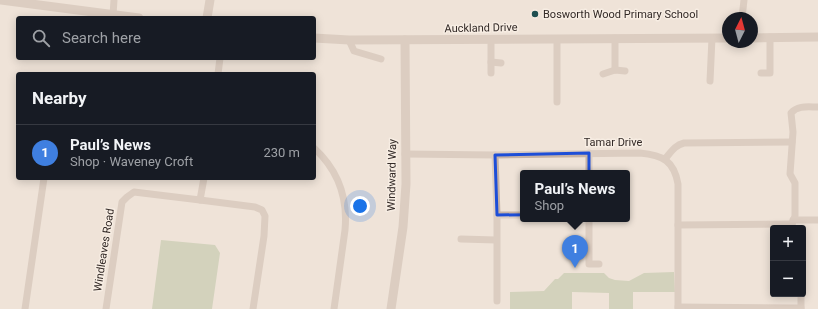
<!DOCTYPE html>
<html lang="en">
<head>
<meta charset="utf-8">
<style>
	body { margin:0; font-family:Roboto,sans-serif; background:#20242c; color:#f1f3f6 }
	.controls { position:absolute; right:12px; bottom:12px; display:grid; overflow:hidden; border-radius:4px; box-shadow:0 2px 10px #0003 }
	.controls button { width:36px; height:36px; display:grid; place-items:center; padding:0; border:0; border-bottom:1px solid #363941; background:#171b24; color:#f1f3f6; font:20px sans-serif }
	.compass { position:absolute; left:722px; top:12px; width:36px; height:36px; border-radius:50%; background:#171b24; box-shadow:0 2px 10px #0003; rotate:6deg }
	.you { position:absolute; left:360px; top:206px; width:14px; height:14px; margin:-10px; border:3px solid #fff; border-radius:50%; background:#1a73e8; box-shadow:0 0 0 6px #1a73e833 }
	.badge { display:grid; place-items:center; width:26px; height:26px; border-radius:50%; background:#92a9ab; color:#fff; font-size:13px; font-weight:700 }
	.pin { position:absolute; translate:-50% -33px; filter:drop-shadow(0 1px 2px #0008) }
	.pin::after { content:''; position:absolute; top:21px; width:14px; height:12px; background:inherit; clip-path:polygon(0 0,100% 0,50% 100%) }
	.popup { position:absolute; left:520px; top:170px; width:110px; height:52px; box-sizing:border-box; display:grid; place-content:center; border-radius:4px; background:#171b24; filter:drop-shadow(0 1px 3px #0005); font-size:13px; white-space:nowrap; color:#9ea1a6 }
	.popup b { font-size:15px; color:#f1f3f6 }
	.popup::after { content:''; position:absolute; left:50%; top:100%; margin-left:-8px; border:8px solid transparent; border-top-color:#171b24 }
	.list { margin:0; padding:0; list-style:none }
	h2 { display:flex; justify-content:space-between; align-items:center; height:52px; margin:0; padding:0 16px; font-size:17px }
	h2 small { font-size:13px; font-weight:400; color:#9ea1a6 }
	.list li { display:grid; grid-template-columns:26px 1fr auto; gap:12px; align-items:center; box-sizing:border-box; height:56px; padding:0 16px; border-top:1px solid #363941 }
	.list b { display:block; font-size:15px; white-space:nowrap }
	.list p { margin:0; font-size:13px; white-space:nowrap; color:#9ea1a6 }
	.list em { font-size:13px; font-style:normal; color:#9ea1a6 }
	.icon { flex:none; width:22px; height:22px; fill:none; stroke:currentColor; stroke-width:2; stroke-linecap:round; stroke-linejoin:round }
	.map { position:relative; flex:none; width:818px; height:309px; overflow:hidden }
	.search { position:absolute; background:#171b24; box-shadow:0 2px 10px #0003; left:16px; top:16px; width:300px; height:44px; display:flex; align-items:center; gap:10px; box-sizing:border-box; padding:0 14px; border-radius:4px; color:#9ea1a6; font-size:15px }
	.panel { position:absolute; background:#171b24; box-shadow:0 2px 10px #0003; left:16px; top:72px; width:300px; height:108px; border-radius:4px }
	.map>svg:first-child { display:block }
	.green { fill:#b2bd99 }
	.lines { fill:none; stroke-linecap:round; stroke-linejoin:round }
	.minor { stroke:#c6b2a5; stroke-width:7 }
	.tertiary { stroke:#c6b2a5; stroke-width:9 }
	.marked { fill:none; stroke:#1d4ed8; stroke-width:3; stroke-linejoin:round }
	.poi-dot { fill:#1e4f50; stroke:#f7ede3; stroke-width:1.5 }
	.labels { text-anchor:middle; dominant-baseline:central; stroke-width:3; stroke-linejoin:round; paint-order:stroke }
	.poi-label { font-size:11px; fill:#322926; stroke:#f7ede3; text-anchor:start }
	.street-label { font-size:11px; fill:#322926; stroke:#f7ede3 }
</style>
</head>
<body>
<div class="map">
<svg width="818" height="309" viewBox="0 0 818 309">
	<rect width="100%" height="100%" fill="#efe3d8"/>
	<g class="green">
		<polygon points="161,240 215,245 220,253 212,309 152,309"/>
		<polygon points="674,272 675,292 633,292 633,309 609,309 609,293 572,292 572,309 510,309 510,292 544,291 555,279 558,279 564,273 604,273 609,278 615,280 629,281 644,273"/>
	</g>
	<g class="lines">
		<g class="minor">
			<polyline points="113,15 114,0"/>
			<polyline points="742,18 744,0"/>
			<polyline points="615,38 615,70"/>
			<polyline points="349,40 354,51 381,59"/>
			<polyline points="491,40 491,73"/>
			<polyline points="491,62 501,63"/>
			<polyline points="761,73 770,73 770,37"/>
			<polyline points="218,74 220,58"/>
			<polyline points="603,74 615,70 625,71"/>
			<polyline points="710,81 712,38"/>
			<polyline points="557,102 557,39"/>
			<path d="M 314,148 C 338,170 348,198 345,230 L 334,309"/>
			<path d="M 405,154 L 495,155 L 640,153 C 663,155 674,161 678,184 L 678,309"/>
			<polyline points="495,155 497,215 497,301"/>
			<path d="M 665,159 C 671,152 675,145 684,143 L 792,142"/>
			<polyline points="589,173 589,153"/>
			<polyline points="200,200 255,207 262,210 265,216 264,236 253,309"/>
			<polyline points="497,215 523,215"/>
			<polyline points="589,219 589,264 599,264"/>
			<polyline points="793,220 818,220"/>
			<polyline points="678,225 792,224"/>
			<path d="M 792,228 L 792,224 L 795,216 L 795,183 L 790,174 L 793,132 L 791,113 C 798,105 808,107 818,107"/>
			<polyline points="461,239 496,240"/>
			<polyline points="801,294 801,309"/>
			<polyline points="678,307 801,308"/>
			<polyline points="25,309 44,178"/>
			<polyline points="106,309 122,202 127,197 134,192 200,200 204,178"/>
		</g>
		<g class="tertiary">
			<polyline points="1,0 139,18"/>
			<polyline points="207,18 210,0"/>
			<polyline points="314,38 349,40 728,38"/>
			<polyline points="752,38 818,37"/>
			<polyline points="391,309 403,227 406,184 405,40"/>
		</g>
	</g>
	<path d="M0 0H818V309H0ZM 589,153 L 589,214 L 497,215 L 495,155 Z" fill="#efe3d8" fill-opacity=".55" fill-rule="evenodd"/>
	<path class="marked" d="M 589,153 L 589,214 L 497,215 L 495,155 Z"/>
	<circle class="poi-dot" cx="535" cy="14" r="4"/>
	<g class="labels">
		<g class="poi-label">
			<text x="543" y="14">Bosworth Wood Primary School</text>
		</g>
		<g class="street-label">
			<text transform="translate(481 28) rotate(-1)">Auckland Drive</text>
			<text x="613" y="142">Tamar Drive</text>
			<text transform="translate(392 175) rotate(-89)">Windward Way</text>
			<text transform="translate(104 250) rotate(-81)">Windleaves Road</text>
		</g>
	</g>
</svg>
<div class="controls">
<button>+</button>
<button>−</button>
</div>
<svg class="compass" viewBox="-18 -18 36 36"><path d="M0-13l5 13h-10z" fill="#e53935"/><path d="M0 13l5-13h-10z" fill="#9ea1a6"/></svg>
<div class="you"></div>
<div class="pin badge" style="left:575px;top:268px;background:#3f7fe0">1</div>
<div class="popup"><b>Paul’s News</b>Shop</div>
<div class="search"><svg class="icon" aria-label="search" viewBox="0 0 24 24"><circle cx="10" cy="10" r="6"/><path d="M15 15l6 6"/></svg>Search here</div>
<section class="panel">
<h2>Nearby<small></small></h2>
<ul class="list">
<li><span class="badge" style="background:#3f7fe0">1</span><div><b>Paul’s News</b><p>Shop · Waveney Croft</p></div><em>230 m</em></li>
</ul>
</section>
</div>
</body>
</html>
